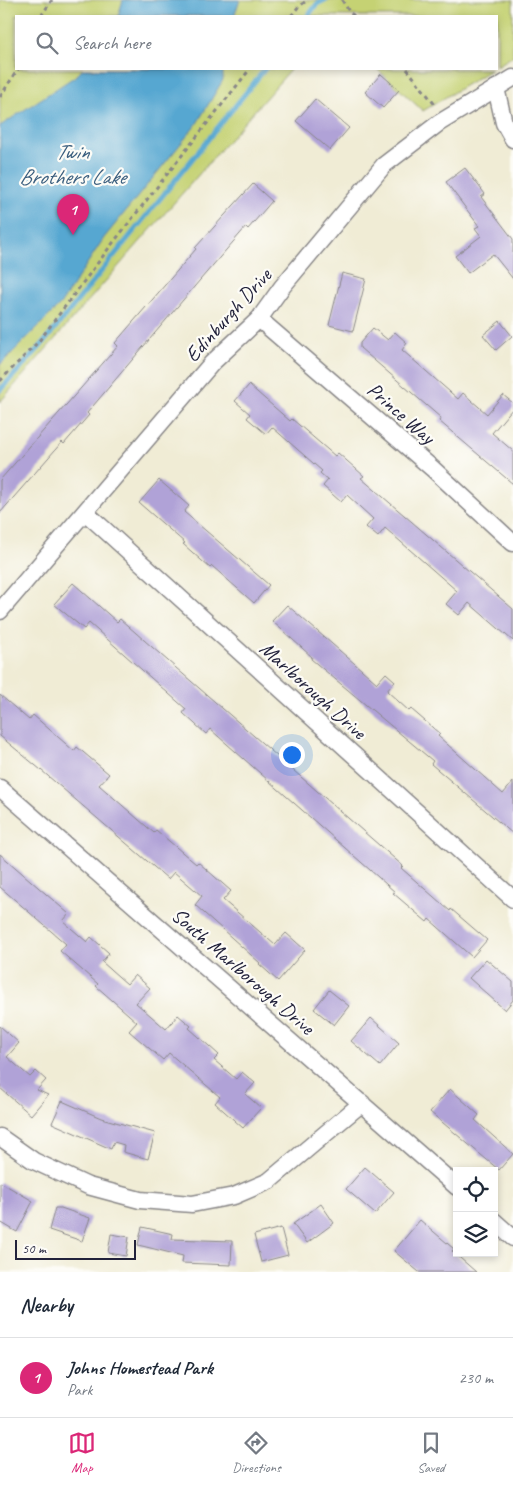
<!DOCTYPE html>
<html lang="en">
<head>
<meta charset="utf-8">
<style>
	body { margin:0; font-family:Caveat,sans-serif; background:#f6f6f7; color:#1f2937 }
	.controls { position:absolute; right:15px; bottom:15px; display:grid; overflow:hidden; border-radius:0px; box-shadow:0 2px 8px #0003 }
	.controls button { width:45px; height:45px; display:grid; place-items:center; padding:0; border:0; border-bottom:1px solid #e0e1e3; background:#fff; color:#1f2937; font:25px sans-serif }
	.scale { position:absolute; left:15px; bottom:12px; width:121px; box-sizing:border-box; padding-left:5px; border:2px solid #22223b; border-top:0; font-size:14px; line-height:18px; white-space:nowrap; color:#22223b; -webkit-text-stroke:4px #fdfcf7; paint-order:stroke }
	.you { position:absolute; left:291px; top:754px; width:18px; height:18px; margin:-12px; border:4px solid #fff; border-radius:50%; background:#1a73e8; box-shadow:0 0 0 8px #1a73e833 }
	.badge { display:grid; place-items:center; width:32px; height:32px; border-radius:50%; background:#db2777; color:#fff; font-size:16px; font-weight:700 }
	.pin { position:absolute; translate:-50% -41px; filter:drop-shadow(0 1px 2px #0008) }
	.pin::after { content:''; position:absolute; top:26px; width:18px; height:15px; background:inherit; clip-path:polygon(0 0,100% 0,50% 100%) }
	.list { margin:0; padding:0; list-style:none }
	h2 { display:flex; justify-content:space-between; align-items:center; height:65px; margin:0; padding:0 20px; font-size:21px }
	h2 small { font-size:16px; font-weight:400; color:#747a83 }
	.list li { display:grid; grid-template-columns:32px 1fr auto; gap:15px; align-items:center; box-sizing:border-box; height:80px; padding:0 20px; border-top:1px solid #e0e1e3 }
	.list b { display:block; font-size:19px; white-space:nowrap }
	.list p { margin:0; font-size:16px; white-space:nowrap; color:#747a83 }
	.list em { font-size:16px; font-style:normal; color:#747a83 }
	.icon { flex:none; width:28px; height:28px; fill:none; stroke:currentColor; stroke-width:2; stroke-linecap:round; stroke-linejoin:round }
	.map { position:relative; flex:none; width:513px; height:1272px; overflow:hidden }
	.search { position:absolute; background:#fff; box-shadow:0 2px 8px #0003; left:15px; right:15px; top:15px; height:55px; display:flex; align-items:center; gap:12px; box-sizing:border-box; padding:0 18px; border-radius:0px; color:#747a83; font-size:19px }
	.sheet { height:145px; background:#fff }
	nav { display:flex; justify-content:space-around; align-items:center; box-sizing:border-box; height:70px; border-top:1px solid #e0e1e3; background:#fff; font-size:14px; color:#747a83 }
	nav a { display:grid; justify-items:center; gap:2px }
	nav .on { color:#db2777 }
	.map>svg:first-child { display:block }
	.green { fill:#c5d273; stroke:#747a57 }
	.water { fill:#57a7d1; stroke:#3c6486 }
	.lines { fill:none; stroke-linecap:round; stroke-linejoin:round }
	.stream { stroke:#57a7d1; stroke-width:5 }
	.building { fill:#b0a2d7 }
	.minor-casing { stroke:#898788; stroke-width:19 }
	.path { stroke:#898788; stroke-width:3; stroke-dasharray:4 4; stroke-linecap:butt }
	.minor { stroke:#fff; stroke-width:16 }
	.labels { text-anchor:middle; dominant-baseline:central; stroke-width:4.5; stroke-linejoin:round; paint-order:stroke }
	.street-label { font-size:21px; fill:#22223b; stroke:#fdfcf7 }
	.water-label { font-size:22px; font-style:italic; fill:#3a5e7e; stroke:#fdfcf7 }
</style>
</head>
<body>
<div class="map">
<svg width="513" height="1272" viewBox="0 0 513 1272">
	<rect width="100%" height="100%" fill="#fdfcf7"/>
	<filter id="ink" filterUnits="userSpaceOnUse"><feTurbulence type="fractalNoise" baseFrequency=".02" numOctaves="2"/><feDisplacementMap in="SourceGraphic" scale="10" xChannelSelector="R" yChannelSelector="G"/><feConvolveMatrix kernelMatrix="1 2 1 2 8 2 1 2 1" color-interpolation-filters="sRGB"/></filter>
	<filter id="wash" filterUnits="userSpaceOnUse"><feTurbulence type="fractalNoise" baseFrequency=".0096" numOctaves="4" result="noise"/><feDisplacementMap in="SourceGraphic" scale="20" xChannelSelector="R" yChannelSelector="G"/><feGaussianBlur stdDeviation="1.12" result="paint"/><feColorMatrix in="noise" values="0 0 0 0 0 0 0 0 0 0 0 0 0 0 0 0 0 1.4 0 .05"/><feComposite in="paint" operator="in"/></filter>
	<g filter="url(#wash)">
		<rect width="100%" height="100%" fill="#f0ecd5"/>
		<g class="green">
			<polygon points="0,0 513,0 513,56 497,66 497,16 16,16 16,69 291,69 0,402"/>
			<polygon points="377,69 492,69 423,111"/>
		</g>
		<g class="water">
			<polygon points="123,0 240,0 234,16 118,16"/>
			<polygon points="83,69 223,69 223,80 196,125 104,238 60,305 0,365 0,126 77,75"/>
		</g>
		<g class="lines">
			<g class="stream">
				<polyline points="308,16 317,4 325,0"/>
				<polyline points="0,390 41,346 265,69"/>
			</g>
		</g>
		<g id="blocks">
			<g class="building">
				<polygon points="381,74 399,90 383,108 365,92"/>
				<polygon points="315,99 349,128 330,150 296,121"/>
				<polygon points="465,168 485,194 481,197 513,239 513,279 493,254 468,273 455,256 481,236 475,228 479,226 446,182"/>
				<polygon points="253,184 272,201 248,229 246,227 200,280 87,413 89,415 64,444 62,442 0,513 0,480 118,346 115,343 196,249 195,248"/>
				<polygon points="342,273 366,279 353,331 329,325"/>
				<polygon points="500,321 512,336 496,350 483,335"/>
				<polygon points="373,328 388,340 395,332 407,343 402,350 458,399 463,393 487,414 503,395 513,403 513,408 492,433 513,451 513,484 439,421 441,418 360,348 360,343"/>
				<polygon points="249,385 290,421 292,419 335,456 338,453 364,476 361,478 513,609 513,641 469,603 459,615 446,604 457,591 385,528 378,537 366,527 373,519 347,495 341,502 323,486 328,480 320,473 322,471 272,427 266,434 247,418 250,414 235,401"/>
				<polygon points="159,480 189,506 184,512 269,585 254,603 212,566 210,568 183,544 185,543 139,503"/>
				<polygon points="73,583 117,622 120,619 160,654 403,866 401,868 450,911 451,909 487,940 472,957 429,919 427,922 393,893 395,892 210,729 206,734 183,713 186,709 89,623 84,629 54,604"/>
				<polygon points="287,605 377,683 386,673 395,681 387,691 409,711 411,709 440,734 438,736 503,794 513,782 513,834 431,764 433,761 311,659 312,657 272,621"/>
				<polygon points="0,695 29,720 33,715 74,751 77,747 109,774 99,785 154,833 156,830 196,864 198,862 231,891 223,900 275,945 286,933 305,950 278,981 259,964 260,963 195,905 202,896 174,872 168,879 41,770 0,736"/>
				<polygon points="0,854 69,914 63,921 87,942 91,937 109,953 102,962 127,984 135,975 150,988 136,1003 166,1029 178,1015 191,1026 189,1028 219,1055 214,1060 236,1079 242,1072 255,1083 245,1094 261,1108 243,1128 215,1103 220,1097 169,1053 163,1060 129,1031 137,1022 96,986 98,984 60,951 66,944 0,887"/>
				<polygon points="486,959 513,982 513,1000 505,1010 469,978"/>
				<polygon points="329,990 349,1006 334,1025 314,1009"/>
				<polygon points="371,1018 399,1043 380,1066 351,1041"/>
				<polygon points="0,1026 19,1043 7,1057 30,1077 36,1071 46,1080 37,1090 48,1095 31,1115 0,1088"/>
				<polygon points="450,1089 479,1115 475,1120 513,1154 499,1170 430,1112"/>
				<polygon points="62,1101 101,1118 155,1133 148,1159 123,1152 124,1145 114,1142 111,1149 52,1123"/>
				<polygon points="365,1167 394,1192 375,1214 346,1189"/>
				<polygon points="0,1182 33,1201 17,1232 0,1222"/>
				<polygon points="321,1204 334,1223 307,1243 293,1224"/>
				<polygon points="55,1208 61,1208 90,1218 82,1241 49,1230"/>
				<polygon points="420,1220 454,1249 452,1251 476,1272 419,1272 394,1251"/>
				<polygon points="142,1227 173,1234 172,1239 232,1241 231,1265 182,1263 183,1256 138,1245"/>
				<polygon points="281,1228 288,1255 261,1262 254,1235"/>
				<polygon points="111,1234 129,1237 126,1256 108,1253"/>
			</g>
		</g>
	</g>
	<g filter="url(#ink)">
		<use href="#blocks" fill-opacity="0" stroke="#898788" stroke-width="1"/>
		<g class="lines">
			<defs>
				<g id="minor">
					<polyline points="496,88 504,123 513,139"/>
					<polyline points="259,319 433,469 513,543"/>
					<polyline points="85,512 513,899"/>
					<polyline points="0,611 212,363 259,319 282,287 384,165 439,123 513,78"/>
					<polyline points="0,788 457,1187"/>
					<polyline points="0,1137 34,1161 88,1186 140,1200 192,1204 234,1196 269,1181 362,1103"/>
					<polyline points="494,1221 513,1238"/>
				</g>
			</defs>
			<use href="#minor" class="minor-casing"/>
			<g class="path">
				<polyline points="342,0 350,13 355,16"/>
				<polyline points="41,16 52,0"/>
				<polyline points="291,16 299,6 308,0"/>
				<polyline points="407,69 436,106"/>
				<polyline points="0,97 18,69"/>
				<polyline points="0,381 39,341 109,248 250,69"/>
			</g>
			<use href="#minor" class="minor"/>
		</g>
	</g>
	<g class="labels">
		<g class="street-label">
			<text transform="translate(228 315) rotate(-48)">Edinburgh Drive</text>
			<text transform="translate(401 413) rotate(41)">Prince Way</text>
			<text transform="translate(313 690) rotate(42)">Marlborough Drive</text>
			<text transform="translate(243 971) rotate(41)">South Marlborough Drive</text>
		</g>
		<g class="water-label">
			<text x="72" y="152">Twin<tspan x="72" dy="25">Brothers Lake</tspan></text>
		</g>
	</g>
</svg>
<div class="controls">
<button><svg class="icon" aria-label="locate" viewBox="0 0 24 24"><circle cx="12" cy="12" r="6"/><path d="M12 2v4M12 18v4M2 12h4M18 12h4"/></svg></button>
<button><svg class="icon" aria-label="layers" viewBox="0 0 24 24"><path d="M12 4l9 5-9 5-9-5zM3 14l9 5 9-5"/></svg></button>
</div>
<div class="scale">50 m</div>
<div class="you"></div>
<div class="pin badge" style="left:73px;top:235px">1</div>
<div class="search"><svg class="icon" aria-label="search" viewBox="0 0 24 24"><circle cx="10" cy="10" r="6"/><path d="M15 15l6 6"/></svg>Search here</div>
</div>
<section class="sheet">
<h2>Nearby<small></small></h2>
<ul class="list">
<li><span class="badge">1</span><div><b>Johns Homestead Park</b><p>Park</p></div><em>230 m</em></li>
</ul>
</section>
<nav>
<a class="on"><svg class="icon" aria-label="map" viewBox="0 0 24 24"><path d="M3 6l6-2 6 2 6-2v14l-6 2-6-2-6 2zM9 4v14M15 6v14"/></svg>Map</a>
<a><svg class="icon" aria-label="directions" viewBox="0 0 24 24"><path d="M12 3l9 9-9 9-9-9zM9 14v-3h6M13 9l2 2-2 2"/></svg>Directions</a>
<a><svg class="icon" aria-label="saved" viewBox="0 0 24 24"><path d="M7 4h10v16l-5-4-5 4z"/></svg>Saved</a>
</nav>
</body>
</html>
